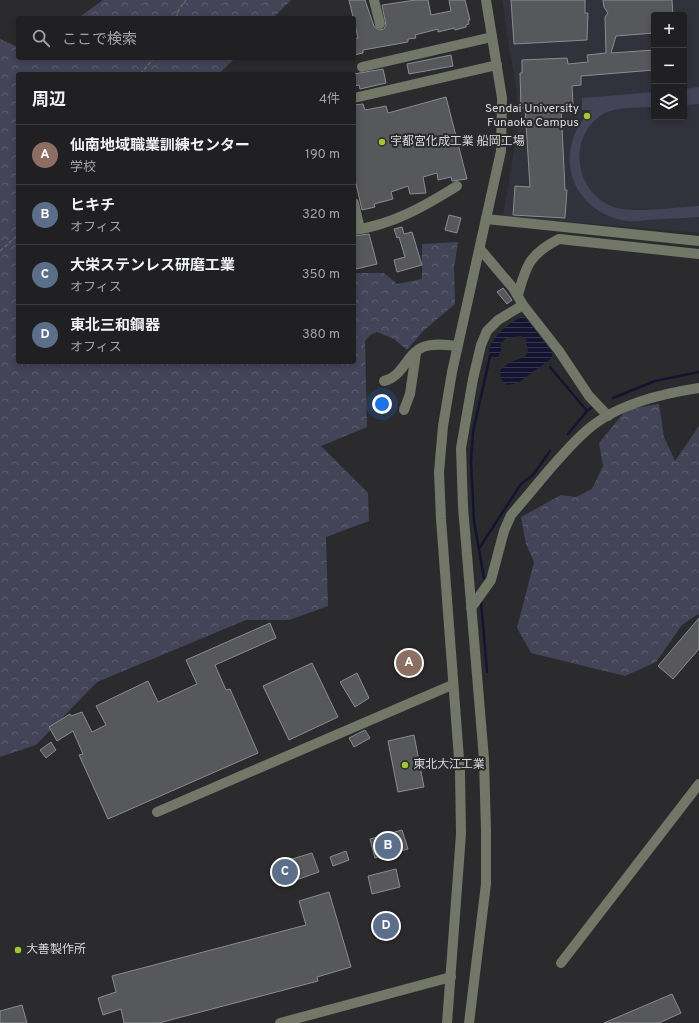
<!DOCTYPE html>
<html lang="ja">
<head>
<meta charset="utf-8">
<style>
	body { margin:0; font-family:Overpass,"Noto Sans JP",sans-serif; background:#2d2d2f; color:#f1f3f6 }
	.controls { position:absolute; right:12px; top:12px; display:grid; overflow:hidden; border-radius:4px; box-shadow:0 2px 6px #0003 }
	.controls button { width:36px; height:36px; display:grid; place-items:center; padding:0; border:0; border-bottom:1px solid #3d3e40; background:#202022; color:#f1f3f6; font:20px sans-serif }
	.you { position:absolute; left:382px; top:404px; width:14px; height:14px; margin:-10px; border:3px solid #fff; border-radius:50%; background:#1a73e8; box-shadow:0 0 0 6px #1a73e833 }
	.badge { display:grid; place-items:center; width:26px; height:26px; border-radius:50%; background:#a0c92b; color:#fff; font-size:13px; font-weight:700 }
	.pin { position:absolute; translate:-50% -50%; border:2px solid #fff; box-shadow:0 1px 4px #0006 }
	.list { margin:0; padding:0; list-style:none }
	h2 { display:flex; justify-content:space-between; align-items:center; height:52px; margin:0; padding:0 16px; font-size:17px }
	h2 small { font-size:13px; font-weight:400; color:#a2a3a5 }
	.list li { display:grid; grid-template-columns:26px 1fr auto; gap:12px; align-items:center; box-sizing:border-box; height:60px; padding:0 16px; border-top:1px solid #3d3e40 }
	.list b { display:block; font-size:15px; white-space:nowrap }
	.list p { margin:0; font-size:13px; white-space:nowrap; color:#a2a3a5 }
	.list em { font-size:13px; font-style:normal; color:#a2a3a5 }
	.icon { flex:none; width:22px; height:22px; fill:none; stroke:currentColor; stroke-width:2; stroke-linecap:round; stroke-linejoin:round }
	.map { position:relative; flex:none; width:699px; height:1023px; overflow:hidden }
	.search { position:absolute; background:#202022; box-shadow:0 2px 6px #0003; left:16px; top:16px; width:340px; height:44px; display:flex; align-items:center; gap:10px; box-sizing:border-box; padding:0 14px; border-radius:4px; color:#a2a3a5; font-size:15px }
	.panel { position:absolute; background:#202022; box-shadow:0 2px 6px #0003; left:16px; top:72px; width:340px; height:292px; border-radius:4px }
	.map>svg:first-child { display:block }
	.built { fill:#31323b; fill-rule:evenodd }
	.green { fill:#434458 }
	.forest { fill:url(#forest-crowns) }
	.water { fill:url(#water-rules) }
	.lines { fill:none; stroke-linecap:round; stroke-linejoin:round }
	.stream { stroke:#151430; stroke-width:2.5 }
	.building { fill:#57585b; stroke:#8c8c90 }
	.path { stroke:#646467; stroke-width:1.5; stroke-dasharray:4 2; stroke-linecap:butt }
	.minor { stroke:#727768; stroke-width:10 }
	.poi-dot { fill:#a0c92b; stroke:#2b2b2e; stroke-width:1.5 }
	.labels { text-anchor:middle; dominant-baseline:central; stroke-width:4; stroke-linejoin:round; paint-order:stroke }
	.poi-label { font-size:12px; fill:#dadadc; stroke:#2b2b2e; text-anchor:start }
</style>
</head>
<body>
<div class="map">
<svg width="699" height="1023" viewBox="0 0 699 1023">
	<defs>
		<pattern id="forest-crowns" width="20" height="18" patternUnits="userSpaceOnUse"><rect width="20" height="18" fill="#434458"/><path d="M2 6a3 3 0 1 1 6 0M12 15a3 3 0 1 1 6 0" fill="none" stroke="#5e5e6f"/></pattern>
		<pattern id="water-rules" width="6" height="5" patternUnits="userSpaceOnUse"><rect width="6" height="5" fill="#151430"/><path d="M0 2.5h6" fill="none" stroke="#36364d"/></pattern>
	</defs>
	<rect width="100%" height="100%" fill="#2b2b2e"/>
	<path class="built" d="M 502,0 L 699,0 L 699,233 L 503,216 L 520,115 ZM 654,15 L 684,15 L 684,117 L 654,117 Z"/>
	<g class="green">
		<polygon points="699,87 699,104 684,105 684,89"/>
		<path d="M 654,92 L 654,107 C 638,108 617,106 603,114 C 567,136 574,193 614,207 C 635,214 676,207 699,206 L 699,217 C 682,218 664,219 647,220 C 640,221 632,222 626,221 C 570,211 551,151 591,110 L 582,110 L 582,98 Z"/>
	</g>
	<g class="forest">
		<polygon points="103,0 291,0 273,18 78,18"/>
		<polygon points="0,39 18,47 18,58 235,58 219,74 18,74 18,362 196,362 200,364 220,362 354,362 354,273 384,273 397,284 422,279 422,244 458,242 454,268 455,304 422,332 407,350 394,339 377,332 370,335 365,341 367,427 321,446 368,493 369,521 326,537 328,606 289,620 246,620 97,682 36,745 0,757"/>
		<polygon points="659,404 664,437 675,461 699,426 699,616 698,614 682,625 656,662 625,676 531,653 517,628 534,562 526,544 521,517 561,495 576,497 592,489 603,466 599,443 627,409"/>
	</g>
	<path class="water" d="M 524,316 L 552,352 L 552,358 L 518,383 L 507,385 L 501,379 L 500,370 L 510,362 L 525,357 L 528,352 L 526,339 L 521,336 L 506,338 L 501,343 L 501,350 L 498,358 L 490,356 L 489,348 C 497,332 508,324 524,316 Z"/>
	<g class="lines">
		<g class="stream">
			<polyline points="550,367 587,411 568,434"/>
			<polyline points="613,398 655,381 699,372"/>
			<polyline points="587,411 591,408"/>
			<polyline points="480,547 521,484 533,475 550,451"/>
			<polyline points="484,578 474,521 471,462 473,432 490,356"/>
			<polyline points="481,601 487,672"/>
		</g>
	</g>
	<g class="building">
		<polygon points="349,0 365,0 374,26 379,30 384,29 386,25 382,5 416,0 428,0 431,15 451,11 449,0 465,0 470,20 468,20 469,24 466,25 466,27 455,30 454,28 438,32 438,29 415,35 416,38 408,39 408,42 363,50 363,53 354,55 354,39 358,38"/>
		<polygon points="511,0 585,0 585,13 588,13 587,40 514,44"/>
		<polygon points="603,0 672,0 673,15 654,15 654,33 616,36 611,53 654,50 654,70 581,76 581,85 572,86 573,105 561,106 565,190 567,190 565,218 513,215 515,186 530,187 525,108 521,108 520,73 522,73 522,60 567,58 568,64 588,62 587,55 606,53 605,17 608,13 604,7"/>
		<polygon points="451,55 453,66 409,74 407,64"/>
		<polygon points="383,69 386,83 360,89 359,85 354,86 354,74"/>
		<polygon points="446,97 467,179 452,181 451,177 438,180 437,173 423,177 426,193 410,194 408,186 391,192 393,199 374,204 375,207 362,210 354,175 354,105 363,104 365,110 386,106 388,113"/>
		<polygon points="449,215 461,218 457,233 445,230"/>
		<polygon points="402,227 404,234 412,232 422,265 397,272 394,260 405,257 399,237 397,238 394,229"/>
		<polygon points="369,234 377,264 356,269 354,262 354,236"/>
		<polygon points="503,288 512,300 507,304 497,292"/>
		<polygon points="699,618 699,649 673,679 658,666"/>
		<polygon points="270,623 276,638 215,665 226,690 230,689 258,753 108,819 79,755 83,754 73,731 57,741 49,727 70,714 71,716 82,712 92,732 106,725 96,706 148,681 158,702 197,684 186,660"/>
		<polygon points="312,663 338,717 289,740 263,686"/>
		<polygon points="357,673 369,698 355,707 340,682"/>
		<polygon points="365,730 370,738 354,747 349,738"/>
		<polygon points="414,735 424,787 398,792 388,741"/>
		<polygon points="51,742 56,750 46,758 40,750"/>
		<polygon points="402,830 408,849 375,858 370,839"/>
		<polygon points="346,851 349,860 333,866 330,857"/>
		<polygon points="312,853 319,872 279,886 272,865"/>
		<polygon points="396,869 400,887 372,894 368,876"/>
		<polygon points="329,892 351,967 317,977 318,981 159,1023 124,1023 121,1009 103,1015 98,998 116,992 112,976 306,925 299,901"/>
		<polygon points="672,994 681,1013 659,1023 604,1023"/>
		<polygon points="22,1005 27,1023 0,1023 0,1011"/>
	</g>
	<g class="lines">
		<g class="path">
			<polyline points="176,18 179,9 186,0"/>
			<polyline points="140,74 154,58"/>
			<polyline points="0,251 18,235"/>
		</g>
		<g class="minor">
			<polyline points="374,0 380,24"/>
			<polyline points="362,67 492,37"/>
			<polyline points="354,98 497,65"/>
			<polyline points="354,203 360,229"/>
			<polyline points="486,219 699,241"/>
			<path d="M 354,230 C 392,225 425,206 457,186"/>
			<polyline points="480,249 513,288 523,305 559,351 589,396 608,416"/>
			<path d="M 518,295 C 526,265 530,254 559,239 L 699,254"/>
			<path d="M 384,381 C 403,377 407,353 423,347 C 434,343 446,345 457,346"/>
			<polyline points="404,410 410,394 416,353"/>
			<path d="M 471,608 L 491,580 L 504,531 L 511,515 C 535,488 559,455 586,431 C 616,404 661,394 699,388"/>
			<polyline points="157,812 452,685"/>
			<polyline points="561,963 699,784"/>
			<polyline points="280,1023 451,977"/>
			<polyline points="447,1023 461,834 460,772 441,519 439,472 443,426 452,372 501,151 502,98 486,0"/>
			<polyline points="469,1023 486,884 486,831 484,759 463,507 461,448 473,379 481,345 487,331 498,320 523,305"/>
		</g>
	</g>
	<g class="poi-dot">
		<circle cx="587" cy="116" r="4"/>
		<circle cx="382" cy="142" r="4"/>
		<circle cx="405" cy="765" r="4"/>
		<circle cx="18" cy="950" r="4"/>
	</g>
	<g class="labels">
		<g class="poi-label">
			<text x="579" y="109" text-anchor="end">Sendai University<tspan x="579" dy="14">Funaoka Campus</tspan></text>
			<text x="390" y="142">宇都宮化成工業 船岡工場</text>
			<text x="413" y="765">東北大江工業</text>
			<text x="26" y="950">大善製作所</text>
		</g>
	</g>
</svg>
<div class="controls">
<button>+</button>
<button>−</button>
<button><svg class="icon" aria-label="layers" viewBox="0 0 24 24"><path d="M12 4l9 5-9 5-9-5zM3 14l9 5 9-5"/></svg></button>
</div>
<div class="you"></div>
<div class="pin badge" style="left:409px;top:663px;background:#8d6e63">A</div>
<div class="pin badge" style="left:388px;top:846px;background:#5c6f8a">B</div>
<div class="pin badge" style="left:285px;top:872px;background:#5c6f8a">C</div>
<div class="pin badge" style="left:386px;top:926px;background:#5c6f8a">D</div>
<div class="search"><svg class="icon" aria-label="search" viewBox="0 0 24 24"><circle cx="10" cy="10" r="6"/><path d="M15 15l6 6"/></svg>ここで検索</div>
<section class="panel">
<h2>周辺<small>4件</small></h2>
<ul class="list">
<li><span class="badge" style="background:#8d6e63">A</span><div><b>仙南地域職業訓練センター</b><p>学校</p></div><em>190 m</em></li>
<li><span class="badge" style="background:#5c6f8a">B</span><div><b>ヒキチ</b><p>オフィス</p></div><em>320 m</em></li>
<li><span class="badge" style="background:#5c6f8a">C</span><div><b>大栄ステンレス研磨工業</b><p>オフィス</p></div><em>350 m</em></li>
<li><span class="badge" style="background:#5c6f8a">D</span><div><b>東北三和鋼器</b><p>オフィス</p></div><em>380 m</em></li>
</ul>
</section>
</div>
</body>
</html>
